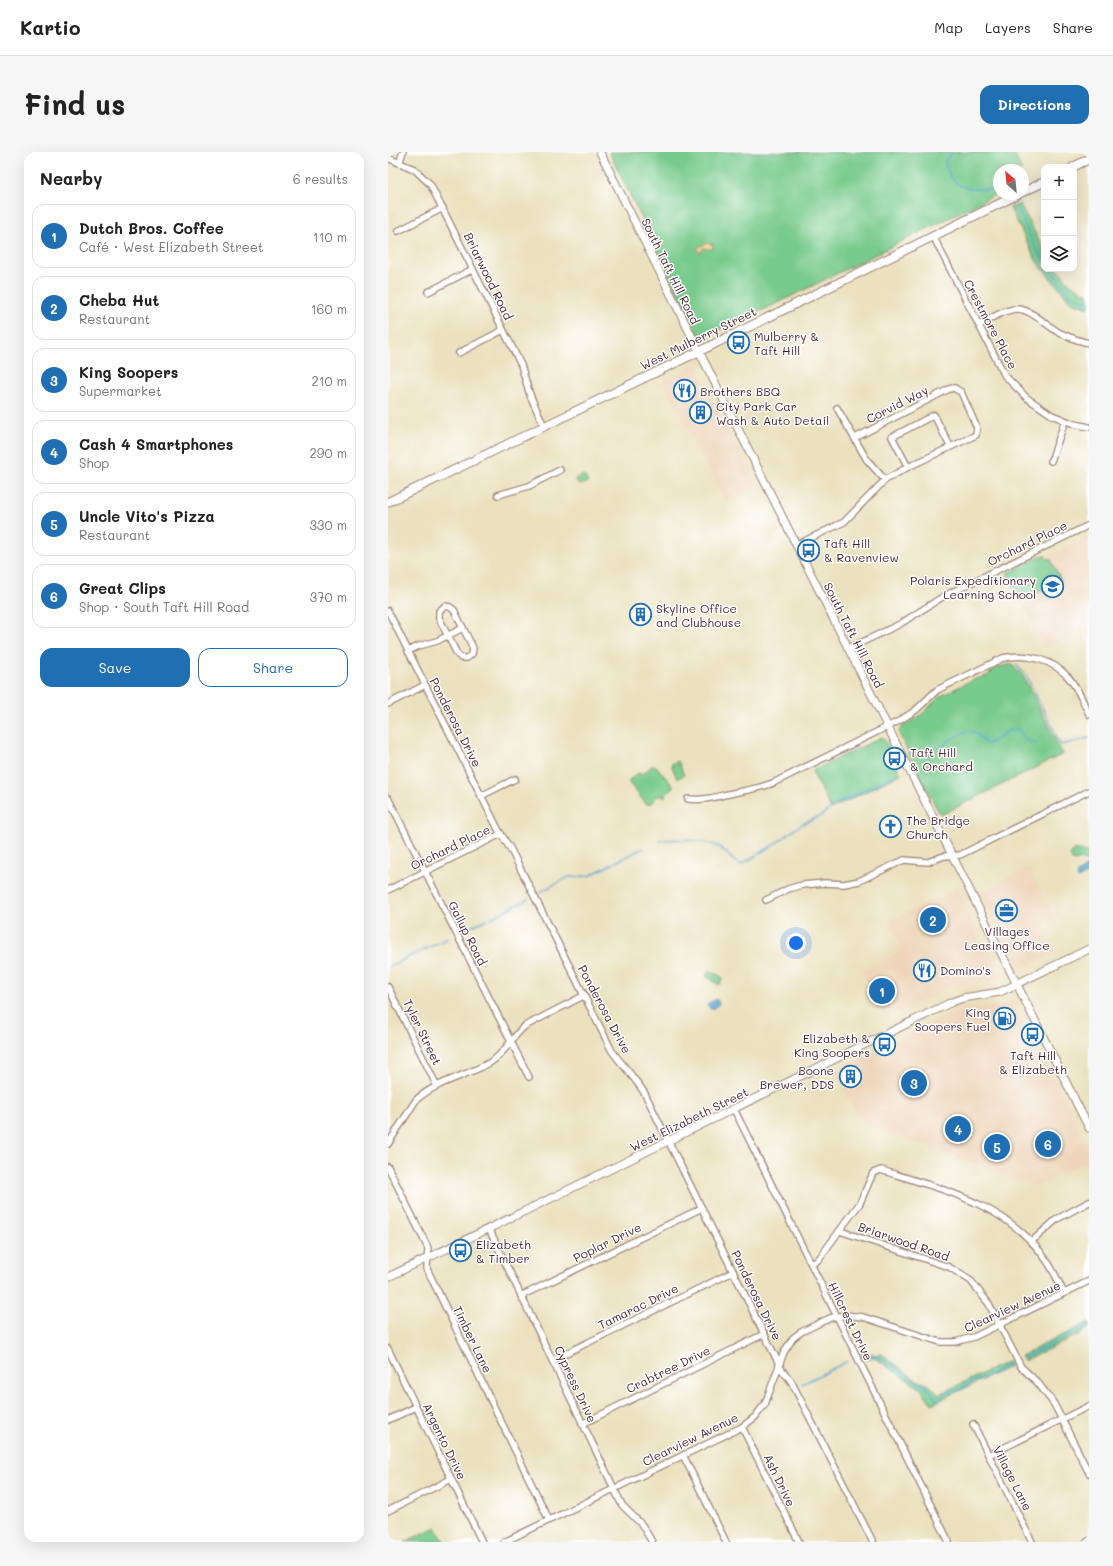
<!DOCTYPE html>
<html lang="en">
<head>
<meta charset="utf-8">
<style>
	body { margin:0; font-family:Mali,sans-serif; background:#f6f6f6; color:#222 }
	.controls { position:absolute; right:12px; top:12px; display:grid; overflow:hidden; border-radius:8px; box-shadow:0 4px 16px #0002 }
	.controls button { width:36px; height:36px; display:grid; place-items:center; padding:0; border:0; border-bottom:1px solid #e0e0e0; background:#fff; color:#222; font:20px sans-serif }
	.compass { position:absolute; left:605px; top:12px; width:36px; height:36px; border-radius:50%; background:#fff; box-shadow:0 4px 16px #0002; rotate:333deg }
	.you { position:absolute; left:408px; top:791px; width:14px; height:14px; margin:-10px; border:3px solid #fff; border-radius:50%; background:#1a73e8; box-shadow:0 0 0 6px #1a73e833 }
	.badge { display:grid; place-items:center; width:26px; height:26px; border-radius:50%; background:#1f6fb2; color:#fff; font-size:13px; font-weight:700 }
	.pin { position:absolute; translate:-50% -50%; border:2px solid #fff; box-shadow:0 1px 4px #0006 }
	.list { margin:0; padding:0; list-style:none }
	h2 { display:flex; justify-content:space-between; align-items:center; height:52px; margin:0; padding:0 16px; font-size:17px }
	h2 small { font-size:13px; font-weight:400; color:#767676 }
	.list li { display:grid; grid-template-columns:26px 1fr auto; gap:12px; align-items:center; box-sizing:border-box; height:64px; margin:0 8px 8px; padding:0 8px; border:1px solid #e0e0e0; border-radius:12px }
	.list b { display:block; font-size:15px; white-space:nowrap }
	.list p { margin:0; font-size:13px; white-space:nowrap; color:#767676 }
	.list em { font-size:13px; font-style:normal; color:#767676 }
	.actions { display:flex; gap:8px; padding:12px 16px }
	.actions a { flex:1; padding:9px 0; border:1px solid #1f6fb2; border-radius:12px; text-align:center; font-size:14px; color:#1f6fb2 }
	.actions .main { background:#1f6fb2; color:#fff }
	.icon { flex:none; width:22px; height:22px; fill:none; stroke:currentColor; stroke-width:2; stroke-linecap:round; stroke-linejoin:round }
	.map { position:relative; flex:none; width:701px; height:1390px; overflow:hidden; border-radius:12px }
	header { display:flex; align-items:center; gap:24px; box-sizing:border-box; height:56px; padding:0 20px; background:#fff; border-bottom:1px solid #e0e0e0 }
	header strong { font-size:19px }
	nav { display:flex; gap:22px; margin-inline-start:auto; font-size:14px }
	.intro { display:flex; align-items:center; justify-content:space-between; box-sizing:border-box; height:96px; padding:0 24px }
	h1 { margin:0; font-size:28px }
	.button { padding:10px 18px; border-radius:12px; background:#1f6fb2; color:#fff; font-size:14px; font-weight:700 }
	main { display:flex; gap:24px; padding:0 24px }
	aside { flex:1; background:#fff; border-radius:12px; box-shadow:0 4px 16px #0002 }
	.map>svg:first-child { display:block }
	.built { fill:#efd6bb }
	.green { fill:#79cb8d; stroke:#62755c }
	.sand { fill:#eeda9e; stroke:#9c7c64 }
	.water { fill:#54a4cf; stroke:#4f627d }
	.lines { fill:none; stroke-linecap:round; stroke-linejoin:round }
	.stream { stroke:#54a4cf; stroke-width:1.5 }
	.minor-casing { stroke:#9a8074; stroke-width:8 }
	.secondary-casing { stroke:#9a8074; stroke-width:9 }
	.primary-casing { stroke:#9a8074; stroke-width:10 }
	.minor { stroke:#fff; stroke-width:5.5 }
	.secondary { stroke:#fff; stroke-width:7 }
	.primary { stroke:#fff; stroke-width:8 }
	.labels { text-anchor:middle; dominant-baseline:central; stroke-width:3; stroke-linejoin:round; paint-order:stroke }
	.street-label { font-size:12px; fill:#4a1f2b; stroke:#fff }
	.poi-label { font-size:12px; fill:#4a1f2b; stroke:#fff; text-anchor:start }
</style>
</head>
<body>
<header>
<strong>Kartio</strong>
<nav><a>Map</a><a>Layers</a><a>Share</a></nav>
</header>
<div class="intro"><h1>Find us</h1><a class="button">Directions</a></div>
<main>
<aside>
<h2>Nearby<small>6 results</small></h2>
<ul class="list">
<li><span class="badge">1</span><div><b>Dutch Bros. Coffee</b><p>Café · West Elizabeth Street</p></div><em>110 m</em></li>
<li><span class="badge">2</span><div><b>Cheba Hut</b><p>Restaurant</p></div><em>160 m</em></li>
<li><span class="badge">3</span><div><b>King Soopers</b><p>Supermarket</p></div><em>210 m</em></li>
<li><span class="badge">4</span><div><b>Cash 4 Smartphones</b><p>Shop</p></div><em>290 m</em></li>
<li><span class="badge">5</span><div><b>Uncle Vito's Pizza</b><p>Restaurant</p></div><em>330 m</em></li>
<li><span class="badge">6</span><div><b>Great Clips</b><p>Shop · South Taft Hill Road</p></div><em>370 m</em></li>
</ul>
<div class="actions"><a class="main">Save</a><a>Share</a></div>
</aside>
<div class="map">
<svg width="701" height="1390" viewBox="0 0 701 1390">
	<rect width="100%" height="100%" fill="#fff"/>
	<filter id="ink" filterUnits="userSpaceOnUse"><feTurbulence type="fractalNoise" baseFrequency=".025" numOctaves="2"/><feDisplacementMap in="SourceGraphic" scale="8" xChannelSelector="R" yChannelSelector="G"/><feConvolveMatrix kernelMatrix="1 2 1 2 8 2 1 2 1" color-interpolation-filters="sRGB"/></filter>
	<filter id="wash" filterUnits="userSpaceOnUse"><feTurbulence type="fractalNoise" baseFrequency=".012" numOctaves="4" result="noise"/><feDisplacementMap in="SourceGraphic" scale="16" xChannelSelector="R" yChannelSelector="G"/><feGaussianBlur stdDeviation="0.9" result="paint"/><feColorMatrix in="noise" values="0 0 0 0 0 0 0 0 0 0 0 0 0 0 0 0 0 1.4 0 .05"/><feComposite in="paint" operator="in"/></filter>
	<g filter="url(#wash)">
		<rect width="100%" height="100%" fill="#ebe1be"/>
		<g class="built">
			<polygon points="306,213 309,215 368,333 337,349 275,229"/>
			<polygon points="701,385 701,476 657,497 619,421 656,403 660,405"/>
			<polygon points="641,715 666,766 654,773 669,801 633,817 630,815 592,740"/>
			<polygon points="570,736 576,753 592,789 598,790 610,819 613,823 613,826 600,831 589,831 567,833 497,867 473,819 515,798 501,769"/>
			<polygon points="623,849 625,850 638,877 642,879 701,996 701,1009 647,1035 573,1006 494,979 482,974 471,964 462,950 446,918 569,858 588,854 596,855 609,854"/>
		</g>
		<g class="green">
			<polygon points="221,0 625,0 634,18 611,18 611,40 599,47 386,153 317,184 311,183"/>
			<polygon points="632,52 656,98 656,117 670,117 682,132 701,143 701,156 683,150 649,110 622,56"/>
			<polygon points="196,323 200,330 191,333 187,327"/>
			<polygon points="656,403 660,407 662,406 673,429 633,448 619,421"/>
			<polygon points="623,512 635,524 675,602 553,663 547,653 511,582 511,579 514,575 533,563 551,545 584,528 599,524 605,518 612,515"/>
			<polygon points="494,585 496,587 513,622 443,657 424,619"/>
			<polygon points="290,609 296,623 289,627 283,612"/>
			<polygon points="264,614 268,614 285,634 284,637 276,645 271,643 262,652 258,652 241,631 241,628 250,621 254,622"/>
			<polygon points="686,697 701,701 701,708 697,709 693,707 687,709 684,708 682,703"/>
			<polygon points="322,818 335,826 331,833 318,824"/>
			<polygon points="701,1170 701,1176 694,1181 636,1209 633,1204"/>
			<polygon points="472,1199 489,1203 494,1202 527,1227 541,1233 551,1242 621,1209 623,1214 544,1252 532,1236 485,1205 476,1208"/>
			<polygon points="48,1375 56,1390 17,1390"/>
		</g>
		<polygon class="sand" points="319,91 325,93 325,96 323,97 315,96 313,100 309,99 311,95"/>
		<g class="water">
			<polygon points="699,714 701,721 690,727 688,722"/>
			<polygon points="329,847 331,852 327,856 322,857 319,852"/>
		</g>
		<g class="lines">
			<g class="stream">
				<path d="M 564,0 L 557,9 C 562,40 585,38 611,37"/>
				<polyline points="629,55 647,95 656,108"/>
				<polyline points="662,117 679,139 685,145 701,150"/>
				<polyline points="628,513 638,523 673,593 701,586"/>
				<path d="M 551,597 C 559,591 577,575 586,580 C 591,583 595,588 598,592 C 612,590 614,576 630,577 L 637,588 L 649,592"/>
				<polyline points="536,605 543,602"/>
				<path d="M 271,689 C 287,686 314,688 329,694 C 339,698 343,711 354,712 L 384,694 L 414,672 L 433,664 L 445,654 L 509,622"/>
				<polyline points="152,740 181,725 201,724 255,696"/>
				<polyline points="75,778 109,763 140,747"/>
				<polyline points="0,815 60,786"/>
				<polyline points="478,1204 485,1204 499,1209 523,1227 540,1236 543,1239 548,1248 552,1247 562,1238 563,1241 571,1238 585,1229 597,1226 621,1212"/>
				<polyline points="635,1206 701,1174"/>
				<polyline points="414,1232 460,1209"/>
			</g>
		</g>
	</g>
	<g filter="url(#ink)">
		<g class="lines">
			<defs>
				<g id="minor">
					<polyline points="0,6 26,17 42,32 133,213 142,243 156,274"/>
					<polyline points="11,11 15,0"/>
					<polyline points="10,79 55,56"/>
					<polyline points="545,84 617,224 639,246 664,263 686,272 701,275"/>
					<polyline points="40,140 85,117"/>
					<path d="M 591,173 C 602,167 615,158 628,157 C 642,156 659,174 672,181 C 681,185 691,189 701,191"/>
					<polyline points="71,201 115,178"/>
					<polyline points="449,256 479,308 497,328"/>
					<polyline points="663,309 677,269"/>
					<polyline points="520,315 504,285 546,263 562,294"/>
					<polyline points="110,343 141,334 172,318"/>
					<polyline points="408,393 456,370 497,328 520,315 588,283 589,276 573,240 566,236 561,237 467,286"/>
					<polygon points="57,454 62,455 66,458 85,496 84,502 79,506 73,506 69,502 51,466 51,459"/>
					<path d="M 0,459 L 110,677 L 123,698 L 224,899 C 235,914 248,927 257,942 L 394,1218 L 403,1229 L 485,1390"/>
					<polyline points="460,497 512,472 556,444 701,373"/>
					<polyline points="20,499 31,494 49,489 75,476"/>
					<polyline points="0,552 37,533"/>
					<polyline points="93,644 127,627"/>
					<polyline points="0,646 141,925"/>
					<path d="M 300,647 C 316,649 330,644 345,641 C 360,638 374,636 387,630 L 511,569 L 528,558 L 549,538 L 615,506 C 639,501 664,507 681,526 C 690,536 695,550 701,562"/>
					<polyline points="0,738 113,682"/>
					<polyline points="378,748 400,737 414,733 437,731 456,732 471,729 516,708 540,710 556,704 572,703 701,639"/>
					<polyline points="0,835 49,934"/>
					<polyline points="346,957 561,1390"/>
					<path d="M 0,992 L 28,948 C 49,929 79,924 103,910 C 117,901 124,885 137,874 L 197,843"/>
					<polyline points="0,1015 40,1096 39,1117 161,1368"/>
					<polyline points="101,1077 234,1353 254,1373 264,1390"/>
					<polyline points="452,1079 561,1115 583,1129 601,1152 633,1215 650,1231 666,1252 701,1321"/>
					<polyline points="643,1090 669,1067 701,1050"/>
					<path d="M 424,1112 L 430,1108 L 472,1051 L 485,1021 L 493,1018 C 554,1037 622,1053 659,1109 C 666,1119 671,1131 676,1141"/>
					<polyline points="133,1144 314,1056"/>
					<polyline points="0,1197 94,1390"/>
					<polyline points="164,1208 345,1120"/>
					<polyline points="0,1268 28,1255"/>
					<polyline points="194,1272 376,1182"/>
					<polyline points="585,1272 644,1390"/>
					<polyline points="354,1275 411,1390"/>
					<polyline points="295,1303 338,1390"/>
					<polyline points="601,1303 701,1254"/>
					<polyline points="0,1359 63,1327"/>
					<polyline points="116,1390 354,1275 367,1265 377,1252 396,1200 405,1186 413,1180 442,1166 457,1163 475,1165 552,1190 567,1190 586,1185 701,1129"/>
					<polyline points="699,1390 701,1389"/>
				</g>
				<g id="secondary">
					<polyline points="212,0 311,199 701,976"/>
					<path d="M 0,1125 C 189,1035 376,941 564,850 L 575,846 L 612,840 L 701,797"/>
				</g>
				<g id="primary">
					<polyline points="685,15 701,7"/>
					<polyline points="635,40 656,30"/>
					<polyline points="0,350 318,196 631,42"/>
				</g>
			</defs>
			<use href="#minor" class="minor-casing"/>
			<use href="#secondary" class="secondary-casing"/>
			<use href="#primary" class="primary-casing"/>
			<use href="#minor" class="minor"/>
			<use href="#secondary" class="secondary"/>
			<use href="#primary" class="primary"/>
		</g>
	</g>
	<defs>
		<symbol id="bus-ring" viewBox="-11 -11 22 22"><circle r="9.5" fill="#fff" stroke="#1f6fb2" stroke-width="1.5"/><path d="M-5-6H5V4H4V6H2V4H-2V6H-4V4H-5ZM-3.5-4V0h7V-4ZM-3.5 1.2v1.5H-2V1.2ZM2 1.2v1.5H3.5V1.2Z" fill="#1f6fb2"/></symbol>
		<symbol id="restaurant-ring" viewBox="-11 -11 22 22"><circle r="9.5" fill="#fff" stroke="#1f6fb2" stroke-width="1.5"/><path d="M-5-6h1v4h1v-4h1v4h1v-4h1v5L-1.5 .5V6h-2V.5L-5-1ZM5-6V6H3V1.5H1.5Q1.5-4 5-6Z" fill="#1f6fb2"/></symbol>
		<symbol id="building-ring" viewBox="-11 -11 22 22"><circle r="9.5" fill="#fff" stroke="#1f6fb2" stroke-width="1.5"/><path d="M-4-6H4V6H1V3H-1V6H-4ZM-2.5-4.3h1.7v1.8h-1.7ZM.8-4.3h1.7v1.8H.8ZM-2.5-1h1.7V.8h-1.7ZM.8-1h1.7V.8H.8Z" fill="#1f6fb2"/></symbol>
		<symbol id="school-ring" viewBox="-11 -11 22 22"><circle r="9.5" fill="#fff" stroke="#1f6fb2" stroke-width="1.5"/><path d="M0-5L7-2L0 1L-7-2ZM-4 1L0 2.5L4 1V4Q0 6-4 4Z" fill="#1f6fb2"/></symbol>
		<symbol id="church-ring" viewBox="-11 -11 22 22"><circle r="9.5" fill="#fff" stroke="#1f6fb2" stroke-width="1.5"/><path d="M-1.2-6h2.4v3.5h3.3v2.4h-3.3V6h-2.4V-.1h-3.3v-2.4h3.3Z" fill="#1f6fb2"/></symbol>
		<symbol id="office-ring" viewBox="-11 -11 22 22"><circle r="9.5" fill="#fff" stroke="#1f6fb2" stroke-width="1.5"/><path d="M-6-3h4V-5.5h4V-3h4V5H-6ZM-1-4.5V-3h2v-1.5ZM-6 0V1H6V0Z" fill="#1f6fb2"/></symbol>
		<symbol id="fuel-ring" viewBox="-11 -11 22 22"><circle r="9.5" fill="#fff" stroke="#1f6fb2" stroke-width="1.5"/><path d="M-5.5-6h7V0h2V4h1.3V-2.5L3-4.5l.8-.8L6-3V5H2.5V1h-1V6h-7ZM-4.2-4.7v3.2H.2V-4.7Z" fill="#1f6fb2"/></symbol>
	</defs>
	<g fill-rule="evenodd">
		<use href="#bus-ring" x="338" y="178" width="25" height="25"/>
		<use href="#restaurant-ring" x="284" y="226" width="25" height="25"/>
		<use href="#building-ring" x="300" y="248" width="25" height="25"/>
		<use href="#bus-ring" x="408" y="386" width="25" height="25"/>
		<use href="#school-ring" x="652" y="422" width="25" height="25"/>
		<use href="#building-ring" x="240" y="450" width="25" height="25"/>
		<use href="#bus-ring" x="494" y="594" width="25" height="25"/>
		<use href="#church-ring" x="490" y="662" width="25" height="25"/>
		<use href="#office-ring" x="606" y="746" width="25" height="25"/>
		<use href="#restaurant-ring" x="524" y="806" width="25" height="25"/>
		<use href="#fuel-ring" x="604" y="854" width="25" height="25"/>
		<use href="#bus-ring" x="632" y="870" width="25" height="25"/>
		<use href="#bus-ring" x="484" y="880" width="25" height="25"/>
		<use href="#building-ring" x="450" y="912" width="25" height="25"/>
		<use href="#bus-ring" x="60" y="1086" width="25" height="25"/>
	</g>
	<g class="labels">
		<g class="street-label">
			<text transform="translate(283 119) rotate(64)">South Taft Hill Road</text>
			<text transform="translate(101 124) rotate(64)">Briarwood Road</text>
			<text transform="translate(603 172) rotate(62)">Crestmore Place</text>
			<text transform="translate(310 186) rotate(-26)">West Mulberry Street</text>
			<text transform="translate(509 252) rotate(-27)">Corvid Way</text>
			<text transform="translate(639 391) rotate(-26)">Orchard Place</text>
			<text transform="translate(466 483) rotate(63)">South Taft Hill Road</text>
			<text transform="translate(68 570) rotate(63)">Ponderosa Drive</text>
			<text transform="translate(62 695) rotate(-26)">Orchard Place</text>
			<text transform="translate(80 781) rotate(63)">Gallup Road</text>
			<text transform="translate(217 857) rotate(62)">Ponderosa Drive</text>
			<text transform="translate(35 880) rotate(64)">Tyler Street</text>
			<text transform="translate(301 967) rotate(-26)">West Elizabeth Street</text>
			<text transform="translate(516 1089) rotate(19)">Briarwood Road</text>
			<text transform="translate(219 1090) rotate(-26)">Poplar Drive</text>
			<text transform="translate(369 1143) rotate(64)">Ponderosa Drive</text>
			<text transform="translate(250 1154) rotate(-26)">Tamarac Drive</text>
			<text transform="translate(624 1154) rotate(-25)">Clearview Avenue</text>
			<text transform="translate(463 1169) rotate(64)">Hillcrest Drive</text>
			<text transform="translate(85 1187) rotate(64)">Timber Lane</text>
			<text transform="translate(280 1217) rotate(-26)">Crabtree Drive</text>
			<text transform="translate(188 1232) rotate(65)">Cypress Drive</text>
			<text transform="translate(302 1287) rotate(-26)">Clearview Avenue</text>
			<text transform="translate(57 1289) rotate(64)">Argento Drive</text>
			<text transform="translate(625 1326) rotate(63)">Village Lane</text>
			<text transform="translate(392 1328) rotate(64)">Ash Drive</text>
		</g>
		<g class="poi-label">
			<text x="366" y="184">Mulberry &amp;<tspan x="366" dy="14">Taft Hill</tspan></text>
			<text x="312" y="239">Brothers BBQ</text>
			<text x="328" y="254">City Park Car<tspan x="328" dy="14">Wash &amp; Auto Detail</tspan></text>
			<text x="436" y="391">Taft Hill<tspan x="436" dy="14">&amp; Ravenview</tspan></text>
			<text x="648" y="428" text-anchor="end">Polaris Expeditionary<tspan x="648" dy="14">Learning School</tspan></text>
			<text x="268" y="456">Skyline Office<tspan x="268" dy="14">and Clubhouse</tspan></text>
			<text x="522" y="600">Taft Hill<tspan x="522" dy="14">&amp; Orchard</tspan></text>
			<text x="518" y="668">The Bridge<tspan x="518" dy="14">Church</tspan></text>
			<text x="619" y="779" text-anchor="middle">Villages<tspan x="619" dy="14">Leasing Office</tspan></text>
			<text x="552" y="818">Domino's</text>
			<text x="602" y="860" text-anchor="end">King<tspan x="602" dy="14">Soopers Fuel</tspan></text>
			<text x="482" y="886" text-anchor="end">Elizabeth &amp;<tspan x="482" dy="14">King Soopers</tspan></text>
			<text x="645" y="903" text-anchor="middle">Taft Hill<tspan x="645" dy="14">&amp; Elizabeth</tspan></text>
			<text x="446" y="918" text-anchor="end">Boone<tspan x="446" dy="14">Brewer, DDS</tspan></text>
			<text x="88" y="1092">Elizabeth<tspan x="88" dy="14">&amp; Timber</tspan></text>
		</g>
	</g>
</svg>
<div class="controls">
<button>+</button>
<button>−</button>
<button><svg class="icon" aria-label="layers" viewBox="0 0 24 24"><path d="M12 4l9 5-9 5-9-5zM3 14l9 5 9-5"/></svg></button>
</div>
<svg class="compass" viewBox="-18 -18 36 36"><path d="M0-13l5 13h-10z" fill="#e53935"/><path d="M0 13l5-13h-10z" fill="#767676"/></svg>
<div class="you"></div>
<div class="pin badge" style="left:494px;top:839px">1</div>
<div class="pin badge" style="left:545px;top:768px">2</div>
<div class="pin badge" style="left:526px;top:931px">3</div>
<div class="pin badge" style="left:570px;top:977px">4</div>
<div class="pin badge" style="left:609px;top:995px">5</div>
<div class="pin badge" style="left:660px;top:992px">6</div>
</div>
</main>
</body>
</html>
